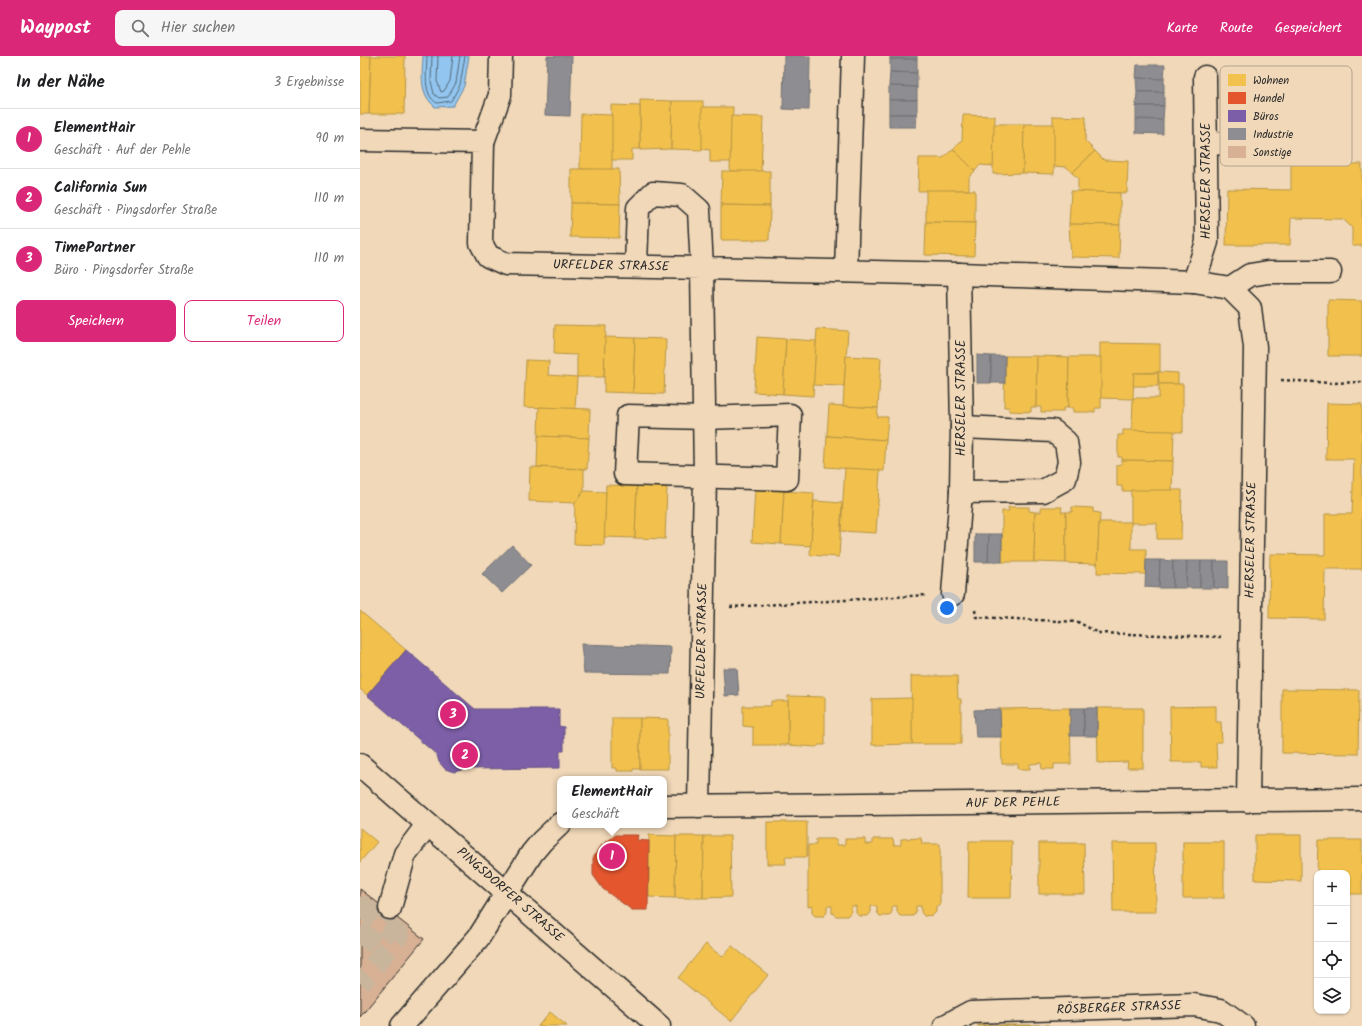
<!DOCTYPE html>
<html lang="de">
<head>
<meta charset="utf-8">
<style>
	body { margin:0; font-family:Kalam,sans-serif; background:#f6f6f6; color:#202124 }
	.controls { position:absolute; right:12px; bottom:12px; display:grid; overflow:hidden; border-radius:8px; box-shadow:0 1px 3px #0004 }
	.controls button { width:36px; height:36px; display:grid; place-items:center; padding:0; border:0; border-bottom:1px solid #e0e0e0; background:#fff; color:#202124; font:20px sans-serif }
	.you { position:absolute; left:587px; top:552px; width:14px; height:14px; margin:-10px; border:3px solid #fff; border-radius:50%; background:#1a73e8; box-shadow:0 0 0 6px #1a73e833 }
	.badge { display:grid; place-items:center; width:26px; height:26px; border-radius:50%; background:#db2777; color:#fff; font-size:13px; font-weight:700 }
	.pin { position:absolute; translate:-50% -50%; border:2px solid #fff; box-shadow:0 1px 4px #0006 }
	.popup { position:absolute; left:197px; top:720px; width:110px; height:52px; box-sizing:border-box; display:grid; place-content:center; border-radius:8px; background:#fff; filter:drop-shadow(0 1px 3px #0005); font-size:13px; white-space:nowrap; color:#757577 }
	.popup b { font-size:15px; color:#202124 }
	.popup::after { content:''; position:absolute; left:50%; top:100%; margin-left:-8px; border:8px solid transparent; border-top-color:#fff }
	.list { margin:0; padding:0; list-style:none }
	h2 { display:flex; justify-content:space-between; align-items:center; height:52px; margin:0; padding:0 16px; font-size:17px }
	h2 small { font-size:13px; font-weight:400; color:#757577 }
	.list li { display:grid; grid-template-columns:26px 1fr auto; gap:12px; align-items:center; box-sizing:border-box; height:60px; padding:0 16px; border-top:1px solid #e0e0e0 }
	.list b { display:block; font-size:15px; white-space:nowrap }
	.list p { margin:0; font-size:13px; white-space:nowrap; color:#757577 }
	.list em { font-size:13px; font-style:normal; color:#757577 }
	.actions { display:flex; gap:8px; padding:12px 16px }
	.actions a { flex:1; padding:9px 0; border:1px solid #db2777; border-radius:8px; text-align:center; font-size:14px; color:#db2777 }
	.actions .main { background:#db2777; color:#fff }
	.icon { flex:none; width:22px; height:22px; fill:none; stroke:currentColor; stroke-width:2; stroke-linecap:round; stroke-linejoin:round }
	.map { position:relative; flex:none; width:1002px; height:970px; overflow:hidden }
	header { display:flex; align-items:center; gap:24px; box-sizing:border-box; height:56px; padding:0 20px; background:#db2777; color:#fff }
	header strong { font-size:19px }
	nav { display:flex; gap:22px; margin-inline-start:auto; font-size:14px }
	.search { width:280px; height:36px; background:#f6f6f6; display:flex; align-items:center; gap:10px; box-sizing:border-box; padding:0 14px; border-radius:8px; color:#757577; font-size:15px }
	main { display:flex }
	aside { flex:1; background:#fff }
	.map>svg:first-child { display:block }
	.water { fill:#92c5ef; stroke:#6987a1 }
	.homes { fill:#f2c14e; stroke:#b69444 }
	.shops { fill:#e4572e; stroke:#ac4a2d }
	.offices { fill:#7b5ea7; stroke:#634f82 }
	.industry { fill:#8d8d92; stroke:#707073 }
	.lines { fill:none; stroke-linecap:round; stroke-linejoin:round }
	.shore { stroke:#546979; stroke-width:1 }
	.building { fill:#d8b194; stroke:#2b2b2b }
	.minor-tunnel { stroke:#c9b59c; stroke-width:22; stroke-dasharray:22 11; stroke-linecap:butt }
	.minor-casing { stroke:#2b2b2b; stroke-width:25 }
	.path { stroke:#2b2b2b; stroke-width:2.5; stroke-dasharray:3 3; stroke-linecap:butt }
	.minor { stroke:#f0d8b8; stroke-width:22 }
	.labels { text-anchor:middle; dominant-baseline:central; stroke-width:4; stroke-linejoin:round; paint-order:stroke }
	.street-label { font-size:13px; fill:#2b2b2b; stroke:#f0d8b8 }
	.key { fill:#f0d8b8; stroke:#b5a48e; stroke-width:1 }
	.key-label { font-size:11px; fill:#2b2b2b }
</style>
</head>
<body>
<header>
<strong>Waypost</strong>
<div class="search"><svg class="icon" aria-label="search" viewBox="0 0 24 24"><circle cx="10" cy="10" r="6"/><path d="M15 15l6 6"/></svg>Hier suchen</div>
<nav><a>Karte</a><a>Route</a><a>Gespeichert</a></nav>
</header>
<main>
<aside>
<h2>In der Nähe<small>3 Ergebnisse</small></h2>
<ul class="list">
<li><span class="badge">1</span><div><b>ElementHair</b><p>Geschäft · Auf der Pehle</p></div><em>90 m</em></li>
<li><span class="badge">2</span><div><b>California Sun</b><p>Geschäft · Pingsdorfer Straße</p></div><em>110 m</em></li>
<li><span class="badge">3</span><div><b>TimePartner</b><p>Büro · Pingsdorfer Straße</p></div><em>110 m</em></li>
</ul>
<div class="actions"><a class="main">Speichern</a><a>Teilen</a></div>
</aside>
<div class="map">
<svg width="1002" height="970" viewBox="0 0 1002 970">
	<rect width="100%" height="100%" fill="#f0d8b8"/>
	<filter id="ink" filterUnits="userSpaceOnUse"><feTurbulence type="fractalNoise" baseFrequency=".025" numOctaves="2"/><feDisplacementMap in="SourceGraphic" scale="8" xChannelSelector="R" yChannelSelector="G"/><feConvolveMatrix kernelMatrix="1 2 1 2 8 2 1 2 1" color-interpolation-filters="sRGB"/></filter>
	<g filter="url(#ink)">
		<path class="water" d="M 63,0 L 109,0 L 104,30 L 93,50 L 75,51 C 59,37 62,20 63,0 Z"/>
		<g class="homes">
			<polygon points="0,0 11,0 9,58 0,58"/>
			<polygon points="11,0 45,0 44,58 9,58"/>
			<polygon points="280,44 312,45 311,93 280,94"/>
			<polygon points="312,45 343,45 343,94 311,93"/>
			<polygon points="251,49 280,50 280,93 272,93 272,104 251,104"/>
			<polygon points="342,51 373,51 371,106 350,106 350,94 342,93"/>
			<polygon points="221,58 252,59 252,114 220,113"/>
			<polygon points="603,59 635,60 634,110 620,109 615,115 593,93 602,84"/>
			<polygon points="371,60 403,61 401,116 370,115"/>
			<polygon points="693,60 726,61 725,85 735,95 712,117 707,111 693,110"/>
			<polygon points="634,68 664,68 663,117 633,118"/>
			<polygon points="664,68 694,68 694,118 663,117"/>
			<polygon points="593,93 615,115 609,121 609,134 558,135 559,102 583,102"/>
			<polygon points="735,95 744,104 768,105 767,137 718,136 718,122 712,117"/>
			<polygon points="931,107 1002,108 1002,190 992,190 992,172 983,163 931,162 930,189 866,189 867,133 931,134"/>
			<polygon points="211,113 259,113 260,148 211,147"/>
			<polygon points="362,115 410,115 410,150 361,149"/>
			<polygon points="566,134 615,134 615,167 566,166"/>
			<polygon points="711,135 760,137 760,169 709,168"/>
			<polygon points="211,147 260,148 259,182 210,181"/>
			<polygon points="361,149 410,150 409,184 361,184"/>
			<polygon points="566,166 615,167 614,200 565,199"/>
			<polygon points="709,168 760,169 759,202 711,201"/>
			<polygon points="968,244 1002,245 1002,300 968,300"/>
			<polygon points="195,269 246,270 244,321 217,321 217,299 194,298"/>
			<polygon points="457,273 488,275 484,330 453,329"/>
			<polygon points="245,281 275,282 273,337 244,336"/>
			<polygon points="397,281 426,283 423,338 394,336"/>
			<polygon points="275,282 306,283 304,338 273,337"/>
			<polygon points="426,283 456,285 453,340 423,338"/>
			<polygon points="740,287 800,288 800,316 774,317 773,343 740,342"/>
			<polygon points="486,300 521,302 518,352 483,350"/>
			<polygon points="645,300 677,300 676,351 671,351 671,356 649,355 649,351 644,351"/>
			<polygon points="677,300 709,301 708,352 703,352 703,356 681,356 681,351 676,351"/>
			<polygon points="709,301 741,301 741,352 735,352 735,356 713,356 713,352 708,352"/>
			<polygon points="166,304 189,305 188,319 217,321 215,353 164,351"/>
			<polygon points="800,316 818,317 818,328 799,328 798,316"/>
			<polygon points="774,317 798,317 798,330 773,330"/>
			<polygon points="799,328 823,328 823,376 772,375 773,342 799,342"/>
			<polygon points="967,347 1002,348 1002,513 965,513 964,563 909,562 910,498 965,499 965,458 992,458 994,403 966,403"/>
			<polygon points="469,349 518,352 517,361 528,361 526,384 467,380"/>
			<polygon points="179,351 230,353 229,382 178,380"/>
			<polygon points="763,374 814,375 813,405 762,404 762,401 758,401 758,379 763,379"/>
			<polygon points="178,380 229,382 227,413 177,411"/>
			<polygon points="467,380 526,384 524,415 465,411"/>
			<polygon points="762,404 813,405 812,435 762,435 762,430 757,430 757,409 762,408"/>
			<polygon points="170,411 224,413 224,435 215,447 169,445"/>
			<polygon points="485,412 520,414 516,477 481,475"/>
			<polygon points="246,429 277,430 275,482 244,481"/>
			<polygon points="277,430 307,431 305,483 275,482"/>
			<polygon points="395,433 424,435 421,488 392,486"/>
			<polygon points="771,434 822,434 821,483 797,483 797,467 771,467"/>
			<polygon points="224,435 246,436 244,489 214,488 215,447"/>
			<polygon points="424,435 454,437 451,490 421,488"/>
			<polygon points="454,445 482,447 479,501 450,499"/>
			<polygon points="648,451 669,451 669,455 675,456 674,506 642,506 642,455 649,455"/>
			<polygon points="681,451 702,451 701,456 706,456 706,507 674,506 675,456 681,456"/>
			<polygon points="712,451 733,452 733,456 740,457 737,508 706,507 706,456 712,456"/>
			<polygon points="739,466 771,466 771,493 786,493 786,518 737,517"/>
			<polygon points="0,555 46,594 7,639 0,633"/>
			<polygon points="551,620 597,620 598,643 601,643 601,688 552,688"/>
			<polygon points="922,633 999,634 998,698 922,697"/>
			<polygon points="428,640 465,641 465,689 459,689 456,691 428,689"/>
			<polygon points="552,642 552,688 512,689 512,643"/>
			<polygon points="411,645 428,645 428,689 393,689 393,671 383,670 383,650 411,650"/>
			<polygon points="856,650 856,666 861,666 862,686 856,686 857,711 841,711 841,706 811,706 810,651"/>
			<polygon points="710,652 711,708 694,708 694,713 682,713 681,707 670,708 670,713 658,713 658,708 642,708 640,653"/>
			<polygon points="737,652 783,652 783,712 767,712 768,706 738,707"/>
			<polygon points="252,662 280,662 280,713 273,713 273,715 257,715 257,712 252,712"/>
			<polygon points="280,662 308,663 308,713 280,713"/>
			<polygon points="407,766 447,766 447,801 425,801 426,808 407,808"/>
			<polygon points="0,772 17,786 0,806"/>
			<polygon points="289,779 316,780 315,842 289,841"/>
			<polygon points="895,779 941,779 941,825 895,824"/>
			<polygon points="316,780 344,780 343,842 315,842"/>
			<polygon points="344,780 370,780 371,841 343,842"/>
			<polygon points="561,782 562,788 580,788 580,850 576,850 576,856 573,859 564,860 561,856 561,850 556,850 556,856 553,860 540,860 537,856 537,850 532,850 532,856 529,860 520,860 517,856 517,850 511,850 511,856 508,860 499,860 496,857 496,850 491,850 491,856 487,860 476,860 472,857 472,850 467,850 467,856 464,860 455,860 452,857 452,850 448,851 448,789 456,789 456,783 477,783 477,789 485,789 485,783 505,783 505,788 513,788 513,783 533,783 534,789 541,789 541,783"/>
			<polygon points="958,784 1002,784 1002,838 987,838 987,817 957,817"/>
			<polygon points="609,785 652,785 651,842 608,842"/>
			<rect x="823" y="786" width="41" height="56"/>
			<polygon points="679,787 724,787 725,838 679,838"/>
			<polygon points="752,787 795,787 796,856 753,856"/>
			<polygon points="346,888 362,901 372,890 408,919 371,965 318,922"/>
			<polygon points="190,956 207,970 178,970"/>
			<rect x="618" y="969" width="35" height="1"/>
			<rect x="653" y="969" width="35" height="1"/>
		</g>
		<polygon class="shops" points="256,779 278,779 277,784 289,785 288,854 272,854 243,833 233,819 233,802 242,789"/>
		<polygon class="offices" points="46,594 115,653 199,653 199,670 204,671 204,695 200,695 200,712 107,713 94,716 85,713 79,706 77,699 7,639"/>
		<g class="industry">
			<polygon points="187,0 212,0 210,60 185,59"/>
			<polygon points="424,0 450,0 449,54 423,53"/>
			<rect x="530" y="0" width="27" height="3"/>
			<polygon points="530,3 557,3 557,17 530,16"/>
			<polygon points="777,9 805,9 804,23 776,22"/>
			<polygon points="530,16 557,17 557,31 529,30"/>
			<polygon points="776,22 804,23 804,36 777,36"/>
			<polygon points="529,30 557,31 557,44 529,44"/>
			<polygon points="777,36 804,36 804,50 776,50"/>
			<rect x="529" y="44" width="28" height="14"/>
			<polygon points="776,50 804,50 803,64 776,63"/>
			<polygon points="529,58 557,58 556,71 529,71"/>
			<polygon points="776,63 803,64 803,78 776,77"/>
			<polygon points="617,299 631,300 631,327 617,327"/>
			<rect x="631" y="300" width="14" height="27"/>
			<polygon points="615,478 629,478 628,506 615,506"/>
			<polygon points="629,478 642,478 642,506 628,506"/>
			<polygon points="152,489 171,509 142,537 122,518"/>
			<polygon points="786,504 800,504 799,532 785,531"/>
			<polygon points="800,504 813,505 813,532 799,532"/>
			<polygon points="813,505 827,505 826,532 813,532"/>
			<polygon points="827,505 841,505 840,532 826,532"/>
			<polygon points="841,505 854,505 854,532 840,532"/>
			<polygon points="854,505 868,505 868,533 854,532"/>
			<polygon points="221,588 311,591 310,618 224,617"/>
			<polygon points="363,612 377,612 379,639 365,640"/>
			<rect x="710" y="652" width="14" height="28"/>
			<rect x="724" y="652" width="13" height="28"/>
			<polygon points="640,653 641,681 616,681 614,654"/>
		</g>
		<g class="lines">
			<g class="shore">
				<path d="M 67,0 C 67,15 62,38 77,47 L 91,45 L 100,29 L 105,0"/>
				<polyline points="72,0 71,25 74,38 79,42 88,41 96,27 100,0"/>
				<polyline points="78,0 77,25 81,36 84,35 90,25 93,0"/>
			</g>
		</g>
		<polygon class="building" points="0,833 64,883 0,961"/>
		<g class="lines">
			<g class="minor-tunnel">
				<polyline points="0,854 3,851 38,879 0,927"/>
				<polyline points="0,890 29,853"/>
			</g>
			<defs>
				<g id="minor">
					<polyline points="0,84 123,86 121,187 128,200 146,208 342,212 345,421 339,750"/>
					<polyline points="123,86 140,39 141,0"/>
					<polyline points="846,87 877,88 892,86 928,66 951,66"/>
					<polyline points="276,210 278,152 293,137 322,139 339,154 342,212 599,218 834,226 870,232 890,252 895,291 888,745"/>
					<polyline points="486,215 493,0"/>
					<polyline points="834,226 847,186 845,21"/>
					<polyline points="870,232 890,219 908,216 970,216"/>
					<polygon points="430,359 427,423 265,418 268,360 345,362"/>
					<polyline points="601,436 683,435 705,423 709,406 706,386 693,375 602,371"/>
					<polyline points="593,538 601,436 602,371 599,218"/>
					<polyline points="0,709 299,970"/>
					<polyline points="304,750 1002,743"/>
					<polyline points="30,852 45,798 67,769"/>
					<polyline points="42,970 119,881 172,797 182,785 200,768"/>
					<polyline points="585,970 611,956 834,949 861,954 883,970"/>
				</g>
			</defs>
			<use href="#minor" class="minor-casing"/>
			<g class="path">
				<polyline points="921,324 972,327 1002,326"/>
				<polyline points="370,551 567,539"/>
				<polyline points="615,554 616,561 718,566 738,577 863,581"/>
			</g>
			<use href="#minor" class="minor"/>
		</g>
	</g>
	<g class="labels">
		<g class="street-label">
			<text transform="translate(846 125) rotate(-90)">HERSELER STRASSE</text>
			<text transform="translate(251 210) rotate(1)">URFELDER STRASSE</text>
			<text transform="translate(601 342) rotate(-90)">HERSELER STRASSE</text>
			<text transform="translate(891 484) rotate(-89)">HERSELER STRASSE</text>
			<text transform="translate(342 585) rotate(-89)">URFELDER STRASSE</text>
			<text transform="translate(653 747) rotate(-1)">AUF DER PEHLE</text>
			<text transform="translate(150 839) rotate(41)">PINGSDORFER STRASSE</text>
			<text transform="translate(759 952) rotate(-2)">RÖSBERGER STRASSE</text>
		</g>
	</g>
	<rect x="860" y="10" width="132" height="100" rx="6" class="key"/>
	<rect x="868" y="18" width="18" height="12" fill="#f2c14e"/>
	<rect x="868" y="36" width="18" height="12" fill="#e4572e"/>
	<rect x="868" y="54" width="18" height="12" fill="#7b5ea7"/>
	<rect x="868" y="72" width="18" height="12" fill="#8d8d92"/>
	<rect x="868" y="90" width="18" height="12" fill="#d8b194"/>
	<g class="key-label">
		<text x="893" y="28">Wohnen</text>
		<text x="893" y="46">Handel</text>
		<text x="893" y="64">Büros</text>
		<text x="893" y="82">Industrie</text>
		<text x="893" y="100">Sonstige</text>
	</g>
</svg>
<div class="controls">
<button>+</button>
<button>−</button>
<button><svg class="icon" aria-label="locate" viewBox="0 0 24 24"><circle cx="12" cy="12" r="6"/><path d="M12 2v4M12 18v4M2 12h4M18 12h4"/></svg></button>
<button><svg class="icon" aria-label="layers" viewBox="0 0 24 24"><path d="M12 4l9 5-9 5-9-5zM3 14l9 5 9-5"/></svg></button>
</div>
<div class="you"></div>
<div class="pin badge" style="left:252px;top:800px">1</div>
<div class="popup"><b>ElementHair</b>Geschäft</div>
<div class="pin badge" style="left:105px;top:699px">2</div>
<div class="pin badge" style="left:93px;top:658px">3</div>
</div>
</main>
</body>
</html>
